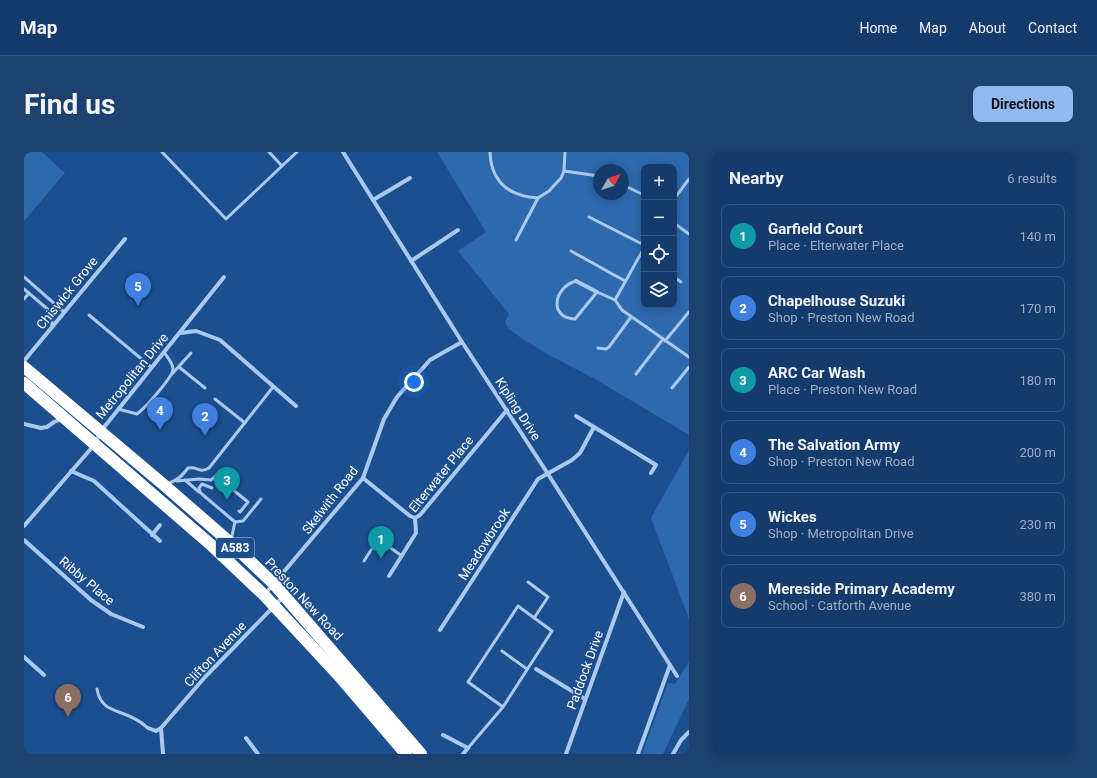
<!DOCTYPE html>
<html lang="en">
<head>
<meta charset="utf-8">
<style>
	body { margin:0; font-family:Roboto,sans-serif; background:#1d4271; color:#f1f3f6 }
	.controls { position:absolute; right:12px; top:12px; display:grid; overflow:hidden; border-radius:8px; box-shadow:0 2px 10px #0003 }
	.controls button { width:36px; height:36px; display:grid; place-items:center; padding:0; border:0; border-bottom:1px solid #33557e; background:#143b6b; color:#f1f3f6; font:20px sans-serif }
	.compass { position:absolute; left:569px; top:12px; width:36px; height:36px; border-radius:50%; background:#143b6b; box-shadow:0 2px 10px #0003; rotate:50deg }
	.you { position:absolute; left:390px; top:230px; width:14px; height:14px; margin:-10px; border:3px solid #fff; border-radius:50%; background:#1a73e8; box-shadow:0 0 0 6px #1a73e833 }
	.badge { display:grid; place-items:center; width:26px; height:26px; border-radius:50%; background:#90b9f0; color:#fff; font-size:13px; font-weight:700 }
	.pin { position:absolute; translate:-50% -33px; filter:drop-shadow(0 1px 2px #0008) }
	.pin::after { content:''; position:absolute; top:21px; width:14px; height:12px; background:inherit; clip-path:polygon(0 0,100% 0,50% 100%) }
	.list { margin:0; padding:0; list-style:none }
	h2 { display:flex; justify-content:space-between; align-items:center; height:52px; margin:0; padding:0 16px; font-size:17px }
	h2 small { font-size:13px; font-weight:400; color:#9dadc1 }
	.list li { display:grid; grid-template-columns:26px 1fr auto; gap:12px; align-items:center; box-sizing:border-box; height:64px; margin:0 8px 8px; padding:0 8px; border:1px solid #33557e; border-radius:8px }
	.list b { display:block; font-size:15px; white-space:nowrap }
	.list p { margin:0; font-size:13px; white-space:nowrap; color:#9dadc1 }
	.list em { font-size:13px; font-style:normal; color:#9dadc1 }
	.icon { flex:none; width:22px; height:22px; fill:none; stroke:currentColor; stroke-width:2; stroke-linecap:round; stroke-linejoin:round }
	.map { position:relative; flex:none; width:665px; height:602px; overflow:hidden; border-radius:8px }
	header { display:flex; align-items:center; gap:24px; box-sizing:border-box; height:56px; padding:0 20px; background:#143b6b; border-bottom:1px solid #33557e }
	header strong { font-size:19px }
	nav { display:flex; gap:22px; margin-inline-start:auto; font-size:14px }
	.intro { display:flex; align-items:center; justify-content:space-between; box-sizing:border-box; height:96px; padding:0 24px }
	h1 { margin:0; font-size:28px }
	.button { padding:10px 18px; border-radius:8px; background:#90b9f0; color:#111; font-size:14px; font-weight:700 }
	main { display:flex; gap:24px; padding:0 24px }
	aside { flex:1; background:#143b6b; border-radius:8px; box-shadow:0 2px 10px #0003 }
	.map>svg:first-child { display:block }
	.green { fill:#2e69ad; fill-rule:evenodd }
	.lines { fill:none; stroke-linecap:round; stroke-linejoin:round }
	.lane { stroke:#a9c9ee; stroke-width:3 }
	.street { stroke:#a9c9ee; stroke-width:4 }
	.highway { stroke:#fff; stroke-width:12 }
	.labels { text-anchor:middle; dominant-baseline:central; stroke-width:3.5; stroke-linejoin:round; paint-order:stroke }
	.shield { fill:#1b4f8f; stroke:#bbcadd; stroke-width:1 }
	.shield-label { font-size:12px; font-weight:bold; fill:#fff }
	.street-label { font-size:13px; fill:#fff; stroke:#1b4f8f }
</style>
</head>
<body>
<header>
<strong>Map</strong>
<nav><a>Home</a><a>Map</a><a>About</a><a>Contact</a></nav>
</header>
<div class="intro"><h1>Find us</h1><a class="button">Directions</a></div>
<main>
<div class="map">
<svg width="665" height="602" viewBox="0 0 665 602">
	<rect width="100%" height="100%" fill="#1b4f8f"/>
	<g class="green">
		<polygon points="0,0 18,0 41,21 0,69"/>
		<path d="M 413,0 L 665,0 L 665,283 L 571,227 L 525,203 L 497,186 L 484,176 L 481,170 L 485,162 L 434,99 L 462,80 ZM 620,15 L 650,15 L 650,153 L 620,153 ZM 575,18 L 599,18 L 599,42 L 575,42 Z"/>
		<polygon points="665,298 665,467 627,366"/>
		<polygon points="665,510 665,547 639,602 618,602 644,531 651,532"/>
	</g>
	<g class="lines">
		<g class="lane">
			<polyline points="138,0 202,67 258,14"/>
			<polyline points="245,0 258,14 273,0"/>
			<path d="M 466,0 C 467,30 485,44 514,46"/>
			<polyline points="540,19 541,0"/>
			<polyline points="599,33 620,43"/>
			<polyline points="650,47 665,27"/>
			<polyline points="565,65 620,93"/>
			<polyline points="650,71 665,82"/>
			<polyline points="492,88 514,46 525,39 537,26 540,19 575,24"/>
			<polyline points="620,96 591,148 598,158 665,205"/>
			<polyline points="547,99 601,129"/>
			<polyline points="0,125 40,160"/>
			<polyline points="650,125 657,130"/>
			<path d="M 552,129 C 530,135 524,166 551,167 L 573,140 L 591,148"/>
			<polyline points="0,137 27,160 28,175"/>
			<polyline points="0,147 5,141"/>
			<polyline points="65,163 127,215"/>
			<polyline points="641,189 665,160"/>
			<polyline points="574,196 582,197 585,195 607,165"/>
			<polyline points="155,215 181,236"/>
			<polyline points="148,222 167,201"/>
			<polyline points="612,222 639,187"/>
			<polyline points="648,236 665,215"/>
			<polyline points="191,247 221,271"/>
			<path d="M 94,257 L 113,262 C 121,256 149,225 149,217 C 149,211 143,205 140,200"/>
			<polyline points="161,328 175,340"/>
			<polyline points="153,329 175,327 187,328 192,324 224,350 216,360 215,359"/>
			<path d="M 143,332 C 154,328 158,324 164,316 C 174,314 175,322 185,316 L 249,235"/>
			<polyline points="188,336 178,332 175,336 176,340 179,343 211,370"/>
			<polyline points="211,370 219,369 237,347"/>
			<polyline points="207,388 211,370"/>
			<polyline points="340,409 354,387 378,404"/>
			<polyline points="504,430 524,445 510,466"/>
			<polyline points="478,499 503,517"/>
			<path d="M 73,537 C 77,560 94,557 111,567 C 116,569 120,573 124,576"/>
			<polyline points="444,596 479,555 528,479 494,454 444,530 479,555"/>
		</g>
		<g class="street">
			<polyline points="319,0 438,190 524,322 653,524"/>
			<polyline points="349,48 386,26"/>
			<polyline points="387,109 434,78"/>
			<polyline points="552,129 573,140"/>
			<polyline points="156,181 172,179 196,188 272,254"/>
			<polyline points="0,209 101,87"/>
			<polyline points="552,264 570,275"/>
			<polyline points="0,272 17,276 23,275 30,270 38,267"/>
			<polyline points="47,319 70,329 136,389"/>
			<polyline points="339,326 386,364 391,366"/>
			<polyline points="391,366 396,363 483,258"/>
			<polyline points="0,374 71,292 77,279 200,125"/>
			<polyline points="128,383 136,373"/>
			<polyline points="0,388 67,448 87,462 119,475"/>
			<polyline points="365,424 392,381 391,366"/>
			<polyline points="241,442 339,326 360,267 373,245 406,208 438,190"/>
			<polyline points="416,478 514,327 548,308 556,301 570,275 632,313 627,321"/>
			<polyline points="0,505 20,523"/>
			<polyline points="512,517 561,547"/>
			<polyline points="124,576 132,579 137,576"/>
			<polyline points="419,583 444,596 439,602"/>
			<polyline points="222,586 234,602"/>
			<polyline points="139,602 137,576 181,525 259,445"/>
			<polyline points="542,602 600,440"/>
			<polyline points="614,602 646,513"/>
			<polyline points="649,602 657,588 665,580"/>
		</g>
		<g class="highway">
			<polyline points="0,215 140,333 209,393 250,432 397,602"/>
			<polyline points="0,231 186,392 240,443 317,526 382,602"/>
		</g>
	</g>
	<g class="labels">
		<rect class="shield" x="192" y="386" width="38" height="20" rx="3"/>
		<g class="shield-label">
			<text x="211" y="396">A583</text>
		</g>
		<g class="street-label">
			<text transform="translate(43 141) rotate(-51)">Chiswick Grove</text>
			<text transform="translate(108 224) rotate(-51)">Metropolitan Drive</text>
			<text transform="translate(494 257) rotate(57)">Kipling Drive</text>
			<text transform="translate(417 322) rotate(-51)">Elterwater Place</text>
			<text transform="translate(306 348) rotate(-52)">Skelwith Road</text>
			<text transform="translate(460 392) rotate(-57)">Meadowbrook</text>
			<text transform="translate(63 429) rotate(40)">Ribby Place</text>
			<text transform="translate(280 447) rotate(47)">Preston New Road</text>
			<text transform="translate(191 502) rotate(-47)">Clifton Avenue</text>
			<text transform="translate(561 518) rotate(-70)">Paddock Drive</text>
		</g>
	</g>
</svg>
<div class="controls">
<button>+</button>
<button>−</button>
<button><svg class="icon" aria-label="locate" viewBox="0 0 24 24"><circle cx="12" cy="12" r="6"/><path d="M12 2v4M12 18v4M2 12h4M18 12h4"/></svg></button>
<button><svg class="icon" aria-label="layers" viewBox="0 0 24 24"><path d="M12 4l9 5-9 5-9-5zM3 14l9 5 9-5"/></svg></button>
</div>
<svg class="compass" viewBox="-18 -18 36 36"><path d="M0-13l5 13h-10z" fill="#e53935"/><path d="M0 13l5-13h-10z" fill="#9dadc1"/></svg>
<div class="you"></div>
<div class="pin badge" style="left:357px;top:407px;background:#0f9aa8">1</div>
<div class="pin badge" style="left:181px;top:284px;background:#3f7fe0">2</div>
<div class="pin badge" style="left:203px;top:348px;background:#0f9aa8">3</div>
<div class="pin badge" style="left:136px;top:278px;background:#3f7fe0">4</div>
<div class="pin badge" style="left:114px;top:154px;background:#3f7fe0">5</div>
<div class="pin badge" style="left:44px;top:565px;background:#8d6e63">6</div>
</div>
<aside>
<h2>Nearby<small>6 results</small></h2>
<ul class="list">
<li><span class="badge" style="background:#0f9aa8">1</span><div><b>Garfield Court</b><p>Place · Elterwater Place</p></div><em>140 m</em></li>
<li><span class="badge" style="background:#3f7fe0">2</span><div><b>Chapelhouse Suzuki</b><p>Shop · Preston New Road</p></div><em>170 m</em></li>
<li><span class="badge" style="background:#0f9aa8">3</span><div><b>ARC Car Wash</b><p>Place · Preston New Road</p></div><em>180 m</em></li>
<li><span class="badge" style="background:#3f7fe0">4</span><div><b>The Salvation Army</b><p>Shop · Preston New Road</p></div><em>200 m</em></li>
<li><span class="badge" style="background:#3f7fe0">5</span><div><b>Wickes</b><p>Shop · Metropolitan Drive</p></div><em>230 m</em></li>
<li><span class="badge" style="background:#8d6e63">6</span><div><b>Mereside Primary Academy</b><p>School · Catforth Avenue</p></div><em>380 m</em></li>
</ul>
</aside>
</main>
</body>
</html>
